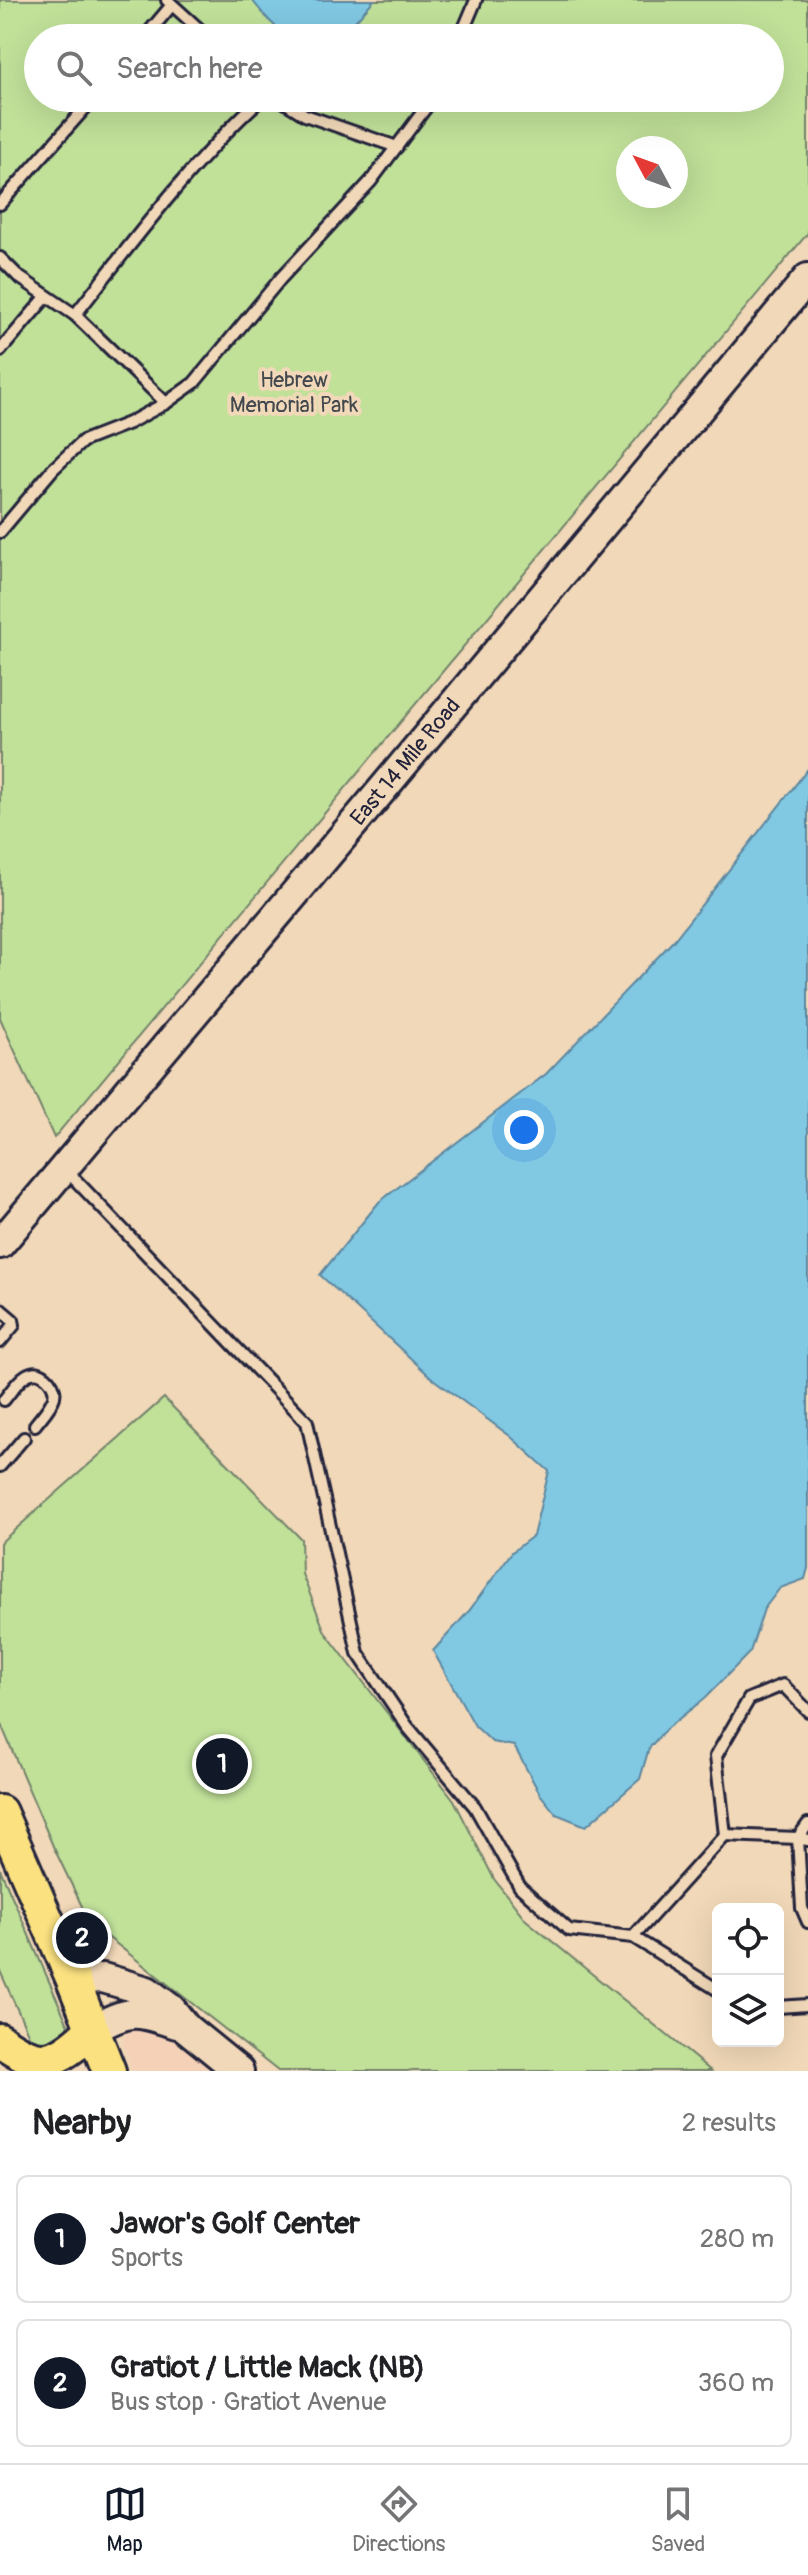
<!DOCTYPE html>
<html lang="en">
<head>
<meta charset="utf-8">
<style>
	body { margin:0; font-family:Pangolin,sans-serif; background:#f2f2f2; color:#202124 }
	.controls { position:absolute; right:24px; bottom:24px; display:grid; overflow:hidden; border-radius:12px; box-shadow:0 8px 32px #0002 }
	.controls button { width:72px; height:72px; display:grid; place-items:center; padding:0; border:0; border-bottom:2px solid #e0e0e0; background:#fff; color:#202124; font:40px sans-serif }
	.compass { position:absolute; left:616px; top:136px; width:72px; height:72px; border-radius:50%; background:#fff; box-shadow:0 8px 32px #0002; rotate:311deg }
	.you { position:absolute; left:524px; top:1130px; width:28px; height:28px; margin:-20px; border:6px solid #fff; border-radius:50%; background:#1a73e8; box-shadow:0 0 0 12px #1a73e833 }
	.badge { display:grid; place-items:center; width:52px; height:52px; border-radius:50%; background:#111827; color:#fff; font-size:26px; font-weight:700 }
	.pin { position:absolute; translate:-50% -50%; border:4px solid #fff; box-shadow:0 2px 8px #0006 }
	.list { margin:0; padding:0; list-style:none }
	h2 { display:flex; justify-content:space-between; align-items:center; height:104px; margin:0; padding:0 32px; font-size:34px }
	h2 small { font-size:26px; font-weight:400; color:#757577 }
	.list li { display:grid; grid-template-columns:52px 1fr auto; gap:24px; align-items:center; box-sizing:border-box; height:128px; margin:0 16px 16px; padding:0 16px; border:2px solid #e0e0e0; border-radius:12px }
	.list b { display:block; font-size:30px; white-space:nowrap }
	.list p { margin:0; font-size:26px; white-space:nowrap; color:#757577 }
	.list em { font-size:26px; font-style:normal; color:#757577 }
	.icon { flex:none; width:44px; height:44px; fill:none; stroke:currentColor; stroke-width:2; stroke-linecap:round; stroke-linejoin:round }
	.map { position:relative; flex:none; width:808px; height:2071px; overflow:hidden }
	.search { position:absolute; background:#fff; box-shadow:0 8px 32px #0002; left:24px; right:24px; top:24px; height:88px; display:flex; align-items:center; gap:20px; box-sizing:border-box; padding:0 28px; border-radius:44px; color:#757577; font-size:30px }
	.sheet { height:392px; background:#fff }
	nav { display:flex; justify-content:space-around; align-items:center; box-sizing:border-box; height:112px; border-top:2px solid #e0e0e0; background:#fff; font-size:22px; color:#757577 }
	nav a { display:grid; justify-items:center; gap:4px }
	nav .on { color:#111827 }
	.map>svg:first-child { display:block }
	.built { fill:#f4d1b7 }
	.green { fill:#c1e199; stroke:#72826a; stroke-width:2; fill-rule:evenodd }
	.water { fill:#81c8e2; stroke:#5b869f; stroke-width:2 }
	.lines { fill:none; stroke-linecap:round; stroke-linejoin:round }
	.service-casing { stroke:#22223b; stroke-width:16 }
	.secondary-casing { stroke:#22223b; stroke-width:34 }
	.primary-casing { stroke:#22223b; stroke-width:38 }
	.service { stroke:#f1d8b8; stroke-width:10 }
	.secondary { stroke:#f1d8b8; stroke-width:28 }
	.primary { stroke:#fbe180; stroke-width:32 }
	.labels { text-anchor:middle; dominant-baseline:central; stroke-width:8; stroke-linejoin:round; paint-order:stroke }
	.park-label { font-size:22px; fill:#42484e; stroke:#f1d8b8 }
	.street-label { font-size:22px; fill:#22223b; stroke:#f1d8b8 }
</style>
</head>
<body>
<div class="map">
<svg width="808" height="2071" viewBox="0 0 808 2071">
	<rect width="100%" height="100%" fill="#f1d8b8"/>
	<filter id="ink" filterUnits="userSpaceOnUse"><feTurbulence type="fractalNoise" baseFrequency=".0125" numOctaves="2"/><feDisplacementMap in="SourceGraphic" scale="16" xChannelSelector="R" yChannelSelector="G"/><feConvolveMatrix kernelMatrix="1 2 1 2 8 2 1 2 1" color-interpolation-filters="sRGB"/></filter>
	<g filter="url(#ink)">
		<polygon class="built" points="134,2026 165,2034 213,2071 132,2071 123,2043 127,2032"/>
		<g class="green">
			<path d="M 0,0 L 808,0 L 808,233 L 54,1138 L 0,1018 ZM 38,38 L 770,38 L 770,98 L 38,98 ZM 628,148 L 676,148 L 676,196 L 628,196 Z"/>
			<polygon points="164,1398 301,1539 302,1574 325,1632 454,1800 494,1879 526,1920 711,2071 278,2071 90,1923 53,1846 0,1722 0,1543"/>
			<polygon points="0,1869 69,2027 69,2038 62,2047 32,2042 0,1971"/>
		</g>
		<g class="water">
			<path d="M 252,0 L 374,0 L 340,38 C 289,38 285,42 252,0 Z"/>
			<polygon points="808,769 808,1568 805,1579 780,1588 764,1609 750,1652 705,1698 666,1729 649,1748 640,1779 586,1826 556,1814 540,1794 514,1746 492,1742 475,1726 433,1651 469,1611 512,1552 533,1536 549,1471 510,1436 433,1379 320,1275 379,1202 546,1074 674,940"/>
		</g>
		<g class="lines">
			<defs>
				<g id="service">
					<polyline points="167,0 209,38"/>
					<polyline points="144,38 171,6"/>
					<polyline points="460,38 476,0"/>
					<polyline points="278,98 305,115 397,147"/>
					<polyline points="0,204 94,98"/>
					<polyline points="0,258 19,277 75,315 166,403"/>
					<path d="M 75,315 C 132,243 194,159 262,98"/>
					<polyline points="0,351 46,297"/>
					<polyline points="0,532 53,469 83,441 129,423 166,403 194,383 281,278 371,181 433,98"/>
					<polyline points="65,1169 307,1422 358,1653 407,1726 475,1807 520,1887 569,1930 633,1937 725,1835 716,1756 749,1699 783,1685 808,1711"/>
					<polyline points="0,1309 13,1320 14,1325 0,1342"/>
					<path d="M 4,1400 C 15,1386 31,1359 49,1380 C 53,1385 56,1390 54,1397 C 51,1407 41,1417 35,1425"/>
					<polyline points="0,1466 24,1438"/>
					<polyline points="725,1835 798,1838 808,1824"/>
					<polyline points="808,1840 798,1838 802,1908 808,1922"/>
					<polyline points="633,1937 718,1990"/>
					<polyline points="778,2007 808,2005"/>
				</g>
				<g id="secondary">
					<path id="s1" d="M 0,1244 L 387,784 L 808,278"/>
					<polyline points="73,1980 103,1978 147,1991 171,2009 186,2028 239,2071"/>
					<path d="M 92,2030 C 132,2008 134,2011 177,2024"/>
				</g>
				<g id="primary">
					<polyline points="0,1812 73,1980 109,2071"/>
					<path d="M 0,2040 C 42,2070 56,2063 92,2030"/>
				</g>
			</defs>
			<use href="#service" class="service-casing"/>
			<use href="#secondary" class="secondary-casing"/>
			<use href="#primary" class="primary-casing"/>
			<use href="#service" class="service"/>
			<use href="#secondary" class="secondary"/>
			<use href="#primary" class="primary"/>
		</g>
	</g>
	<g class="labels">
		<g class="park-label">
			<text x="294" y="380">Hebrew<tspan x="294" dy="25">Memorial Park</tspan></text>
		</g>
		<g class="street-label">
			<text stroke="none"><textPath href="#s1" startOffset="630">East 14 Mile Road</textPath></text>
		</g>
	</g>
</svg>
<div class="controls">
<button><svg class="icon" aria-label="locate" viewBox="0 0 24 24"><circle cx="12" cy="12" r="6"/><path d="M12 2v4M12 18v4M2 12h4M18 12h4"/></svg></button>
<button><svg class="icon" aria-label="layers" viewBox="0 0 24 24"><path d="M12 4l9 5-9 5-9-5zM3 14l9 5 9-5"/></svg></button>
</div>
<svg class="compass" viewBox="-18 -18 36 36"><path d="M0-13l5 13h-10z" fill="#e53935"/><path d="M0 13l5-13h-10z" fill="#757577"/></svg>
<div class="you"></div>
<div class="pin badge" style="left:222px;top:1764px">1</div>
<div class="pin badge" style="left:82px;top:1938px">2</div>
<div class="search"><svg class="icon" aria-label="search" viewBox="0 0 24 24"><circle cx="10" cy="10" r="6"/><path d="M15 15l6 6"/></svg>Search here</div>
</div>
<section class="sheet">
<h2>Nearby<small>2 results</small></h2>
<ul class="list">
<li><span class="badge">1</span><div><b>Jawor's Golf Center</b><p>Sports</p></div><em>280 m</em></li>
<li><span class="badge">2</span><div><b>Gratiot / Little Mack (NB)</b><p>Bus stop · Gratiot Avenue</p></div><em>360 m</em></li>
</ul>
</section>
<nav>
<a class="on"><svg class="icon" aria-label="map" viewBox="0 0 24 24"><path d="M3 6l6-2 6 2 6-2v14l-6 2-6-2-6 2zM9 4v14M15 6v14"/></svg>Map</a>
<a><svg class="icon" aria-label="directions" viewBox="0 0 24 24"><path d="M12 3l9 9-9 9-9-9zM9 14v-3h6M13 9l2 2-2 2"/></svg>Directions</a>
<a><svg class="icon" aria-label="saved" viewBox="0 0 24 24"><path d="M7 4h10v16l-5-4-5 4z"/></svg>Saved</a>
</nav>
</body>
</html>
